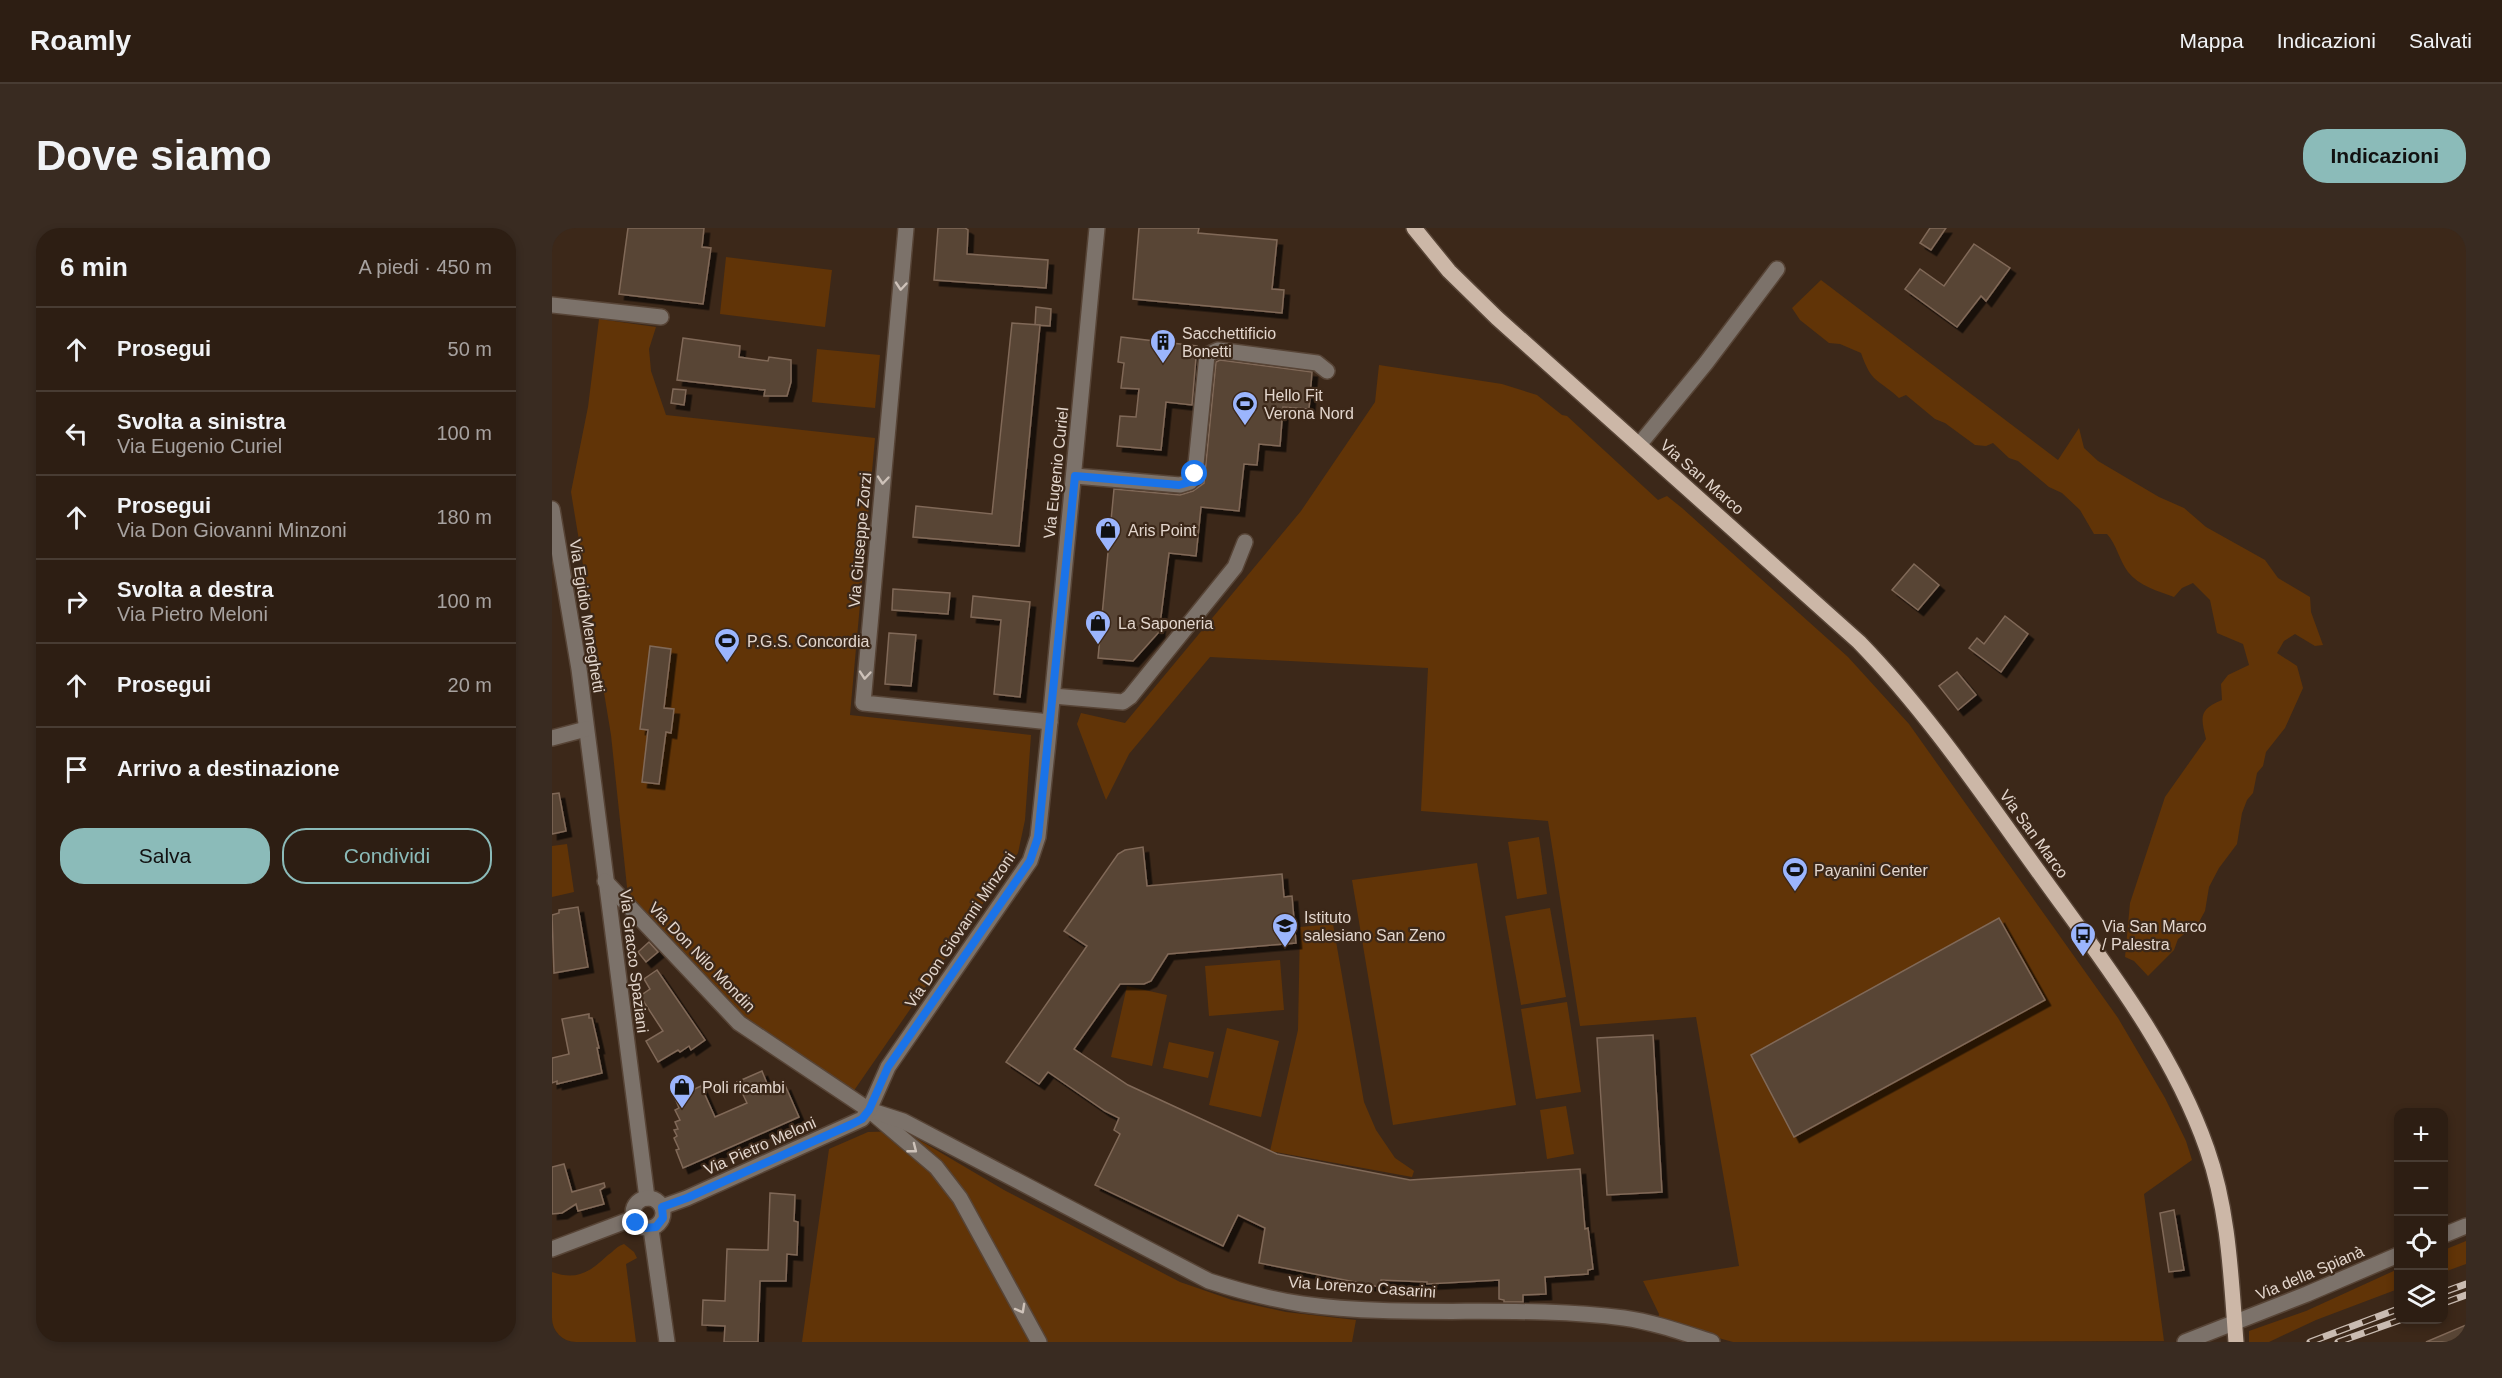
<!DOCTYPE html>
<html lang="it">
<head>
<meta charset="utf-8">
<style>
	body { margin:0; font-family:Helvetica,sans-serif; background:#392b21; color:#f1f3f6 }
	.controls { position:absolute; right:18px; bottom:18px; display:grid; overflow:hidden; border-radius:12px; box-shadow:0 3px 9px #0003 }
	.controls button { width:54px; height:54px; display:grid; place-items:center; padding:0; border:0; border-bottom:2px solid #483c33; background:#2d1e13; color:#f1f3f6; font:30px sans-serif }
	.stop { position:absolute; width:18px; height:18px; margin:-14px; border:4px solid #1a73e8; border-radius:50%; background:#fff }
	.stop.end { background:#1a73e8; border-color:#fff; box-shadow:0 2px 6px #0008 }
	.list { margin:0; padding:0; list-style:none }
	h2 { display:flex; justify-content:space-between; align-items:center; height:78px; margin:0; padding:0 24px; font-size:26px }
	h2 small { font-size:20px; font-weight:400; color:#a7a2a0 }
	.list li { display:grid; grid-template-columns:39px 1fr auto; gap:18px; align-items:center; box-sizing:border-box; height:84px; padding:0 24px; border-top:2px solid #483c33 }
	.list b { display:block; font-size:22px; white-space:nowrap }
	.list p { margin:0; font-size:20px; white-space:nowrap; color:#a7a2a0 }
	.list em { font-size:20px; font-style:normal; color:#a7a2a0 }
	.actions { display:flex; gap:12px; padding:18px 24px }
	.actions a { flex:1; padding:14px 0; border:2px solid #8bbbb9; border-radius:24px; text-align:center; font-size:21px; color:#8bbbb9 }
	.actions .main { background:#8bbbb9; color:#111 }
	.icon { flex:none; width:33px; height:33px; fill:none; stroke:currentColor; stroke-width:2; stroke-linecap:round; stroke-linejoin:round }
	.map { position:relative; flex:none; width:1914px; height:1114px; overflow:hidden; border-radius:24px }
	header { display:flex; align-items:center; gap:36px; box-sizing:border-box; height:84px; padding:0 30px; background:#2d1e13; border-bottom:2px solid #483c33 }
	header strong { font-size:28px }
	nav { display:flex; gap:33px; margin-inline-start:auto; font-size:21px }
	.intro { display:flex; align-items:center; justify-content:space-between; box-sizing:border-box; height:144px; padding:0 36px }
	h1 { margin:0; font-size:42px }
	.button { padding:15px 27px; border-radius:24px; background:#8bbbb9; color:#111; font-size:21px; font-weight:700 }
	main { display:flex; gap:36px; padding:0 36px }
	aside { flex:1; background:#2d1e13; border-radius:24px; box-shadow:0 3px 9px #0003 }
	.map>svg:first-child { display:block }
	.green { fill:#613407 }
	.building { fill:#594434; stroke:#806958; stroke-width:1.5; filter:url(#shadow) }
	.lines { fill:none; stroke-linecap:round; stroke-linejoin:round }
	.minor-casing { stroke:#574436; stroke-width:18 }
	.major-casing { stroke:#574436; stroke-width:18 }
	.minor { stroke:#7c726a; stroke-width:15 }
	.major { stroke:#ccb7a7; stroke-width:15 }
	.rail-casing { stroke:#c9bbb1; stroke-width:7 }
	.rail { stroke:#3c2819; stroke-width:4.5; stroke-dasharray:14; stroke-linecap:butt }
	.oneway { stroke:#cec2b9 }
	.route { stroke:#1a73e8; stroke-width:8 }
	.labels { text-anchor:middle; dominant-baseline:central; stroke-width:4.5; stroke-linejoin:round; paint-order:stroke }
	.poi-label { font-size:16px; fill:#e3d6cd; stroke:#3c2819; text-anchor:start }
	.street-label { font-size:16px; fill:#e3d6cd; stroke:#3c2819 }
</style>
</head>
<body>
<header>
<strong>Roamly</strong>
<nav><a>Mappa</a><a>Indicazioni</a><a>Salvati</a></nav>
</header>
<div class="intro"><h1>Dove siamo</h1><a class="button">Indicazioni</a></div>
<main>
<aside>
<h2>6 min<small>A piedi · 450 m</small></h2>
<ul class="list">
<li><svg class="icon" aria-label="ahead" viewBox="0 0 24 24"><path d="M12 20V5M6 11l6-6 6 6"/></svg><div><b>Prosegui</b></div><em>50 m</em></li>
<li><svg class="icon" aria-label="left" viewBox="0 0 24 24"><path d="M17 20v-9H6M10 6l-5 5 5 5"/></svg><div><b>Svolta a sinistra</b><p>Via Eugenio Curiel</p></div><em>100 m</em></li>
<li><svg class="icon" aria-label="ahead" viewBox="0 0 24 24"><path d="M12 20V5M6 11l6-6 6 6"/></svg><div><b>Prosegui</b><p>Via Don Giovanni Minzoni</p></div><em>180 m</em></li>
<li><svg class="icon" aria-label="right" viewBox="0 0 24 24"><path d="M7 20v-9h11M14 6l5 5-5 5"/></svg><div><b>Svolta a destra</b><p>Via Pietro Meloni</p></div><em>100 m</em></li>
<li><svg class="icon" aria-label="ahead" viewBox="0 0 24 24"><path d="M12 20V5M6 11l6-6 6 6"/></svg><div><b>Prosegui</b></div><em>20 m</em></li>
<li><svg class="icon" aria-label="arrive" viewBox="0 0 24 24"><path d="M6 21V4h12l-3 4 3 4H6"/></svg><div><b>Arrivo a destinazione</b></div></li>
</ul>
<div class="actions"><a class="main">Salva</a><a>Condividi</a></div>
</aside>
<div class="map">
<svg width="1914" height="1114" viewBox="0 0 1914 1114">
	<defs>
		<filter id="shadow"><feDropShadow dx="5.5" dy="5.5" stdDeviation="0" flood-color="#0009"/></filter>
	</defs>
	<rect width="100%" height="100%" fill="#3c2819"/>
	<g class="green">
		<polygon points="174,29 280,42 273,99 168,86"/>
		<path d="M 1269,52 L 1506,232 L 1527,200 L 1532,220 L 1546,233 L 1607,269 L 1632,280 L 1654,299 L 1713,332 L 1726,350 L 1758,369 L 1759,384 L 1771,417 L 1763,418 L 1743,406 L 1732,413 L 1725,425 L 1745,438 L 1751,460 L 1733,500 L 1714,524 L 1711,538 L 1705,545 L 1701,565 L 1695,572 L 1690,585 L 1685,616 L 1667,640 L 1657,659 L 1653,683 L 1647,694 L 1626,711 L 1622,722 L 1596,748 L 1582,733 L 1573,729 L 1578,675 L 1613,569 L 1654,511 C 1649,489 1646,482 1670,472 L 1669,456 L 1676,447 L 1697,437 L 1691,416 L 1665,405 L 1658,372 L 1641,355 L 1630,360 L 1622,369 C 1606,363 1587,358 1576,344 C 1567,332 1565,317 1555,306 L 1542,306 L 1528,282 L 1510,265 L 1497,259 L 1466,233 L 1457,230 L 1441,215 L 1434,218 L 1423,217 L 1393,195 L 1383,191 L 1354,167 L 1347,170 C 1324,149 1320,156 1309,125 L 1288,116 L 1277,115 L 1248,92 L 1240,80 Z"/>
		<polygon points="47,91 104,99 97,121 99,143 114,187 323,210 298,487 479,507 473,592 466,625 301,864 194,792 134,731 81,671 75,659 59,507 19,264 36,179"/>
		<polygon points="265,121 328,127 323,180 260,174"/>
		<polygon points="827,137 950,156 985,167 1010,187 1015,188 1106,272 1115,268 1130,280 1296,429 1357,496 1566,790 1613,870 1634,913 1640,932 1592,966 1612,1113 1181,1114 1105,1093 1107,1086 1091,1053 1187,1038 1144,789 1028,798 996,593 869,583 876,440 658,429 577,526 554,572 525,496 529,485 573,495 749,283 823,174"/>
		<polygon points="987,609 995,666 965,671 956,614"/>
		<polygon points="15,616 22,664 0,669 0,618"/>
		<polygon points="925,635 964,877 841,897 800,652"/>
		<polygon points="998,680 1014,769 969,777 953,688"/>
		<polygon points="781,696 812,874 824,902 843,930 862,943 860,949 718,923 746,802 748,699"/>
		<polygon points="728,732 732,782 657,788 653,738"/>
		<polygon points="575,758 615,767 600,838 559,829"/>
		<polygon points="1015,774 1029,864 984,871 969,781"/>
		<polygon points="675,800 727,813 709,889 657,877"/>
		<polygon points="617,814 662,824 656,850 611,840"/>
		<polygon points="1014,878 1022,926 995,931 988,882"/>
		<polygon points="352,903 452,962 628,1054 680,1072 734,1084 804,1092 800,1114 250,1114 277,921 316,904"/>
		<polygon points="1914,1013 1914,1036 1892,1044 1892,1022"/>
		<path d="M 72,1016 L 82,1024 L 85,1030 L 74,1036 L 84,1114 L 0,1114 L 0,1044 C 25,1053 38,1044 56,1027 C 62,1023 65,1018 72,1016 Z"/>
		<polygon points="1846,1041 1846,1061 1764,1092 1717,1114 1697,1114 1697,1103 1754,1083"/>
	</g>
	<g class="building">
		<polygon points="76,0 152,0 150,19 159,20 151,76 67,66"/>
		<polygon points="386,0 413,0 416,2 415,26 496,32 494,60 382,52"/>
		<polygon points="587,0 647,0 646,5 725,12 720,61 732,62 730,85 581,71"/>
		<polygon points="1378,0 1394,0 1379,22 1368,15"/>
		<polygon points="1422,16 1458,40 1434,73 1429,68 1405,99 1353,61 1368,41 1392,58"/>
		<polygon points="484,79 499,81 498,98 483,97"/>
		<polygon points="460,95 488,97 467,318 361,309 364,278 440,286"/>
		<polygon points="569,109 645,118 640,177 614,174 609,222 565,218 568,188 584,189 587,161 569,160 572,135 566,134"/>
		<polygon points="131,110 188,118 187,129 216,133 217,129 239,132 239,154 235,168 212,168 213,162 125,152"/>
		<polygon points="668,132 760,144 757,181 731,179 728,218 707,216 705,237 692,236 687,283 649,279 644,328 617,325 607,404 581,433 546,430 562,261 628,267 641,263 652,255 664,134"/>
		<polygon points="121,161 134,162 132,177 119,175"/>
		<polygon points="1362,336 1387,357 1366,382 1340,362"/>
		<polygon points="341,361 398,365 396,386 340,382"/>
		<polygon points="421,368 478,374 468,469 442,466 449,392 419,389"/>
		<polygon points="1453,388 1476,406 1449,444 1417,420 1425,410 1432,416"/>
		<polygon points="337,405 364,407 359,458 333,456"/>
		<polygon points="98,418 119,421 112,480 122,481 119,505 114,504 107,556 90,554 96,502 88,501"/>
		<polygon points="1405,444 1424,467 1406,482 1387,458"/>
		<polygon points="7,565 14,603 0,606 0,566"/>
		<polygon points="591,619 595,658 730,646 732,669 740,668 744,715 616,726 599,753 592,756 568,756 522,821 576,857 725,926 858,952 1028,941 1033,1001 1036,1000 1041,1041 1036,1042 1036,1046 993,1049 994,1066 971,1067 971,1074 952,1074 952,1072 947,1071 947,1052 875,1056 875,1054 829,1052 828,1059 707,1035 713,1000 686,987 671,1018 543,957 568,906 562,902 567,890 553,883 496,844 487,856 454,834 535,718 512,703 566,626 573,622"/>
		<polygon points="26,679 36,739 2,745 0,687 7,685 7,682"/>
		<polygon points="1447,690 1493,772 1242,909 1199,827"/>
		<polygon points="97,714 106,724 94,734 86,724"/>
		<polygon points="105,742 153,812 139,822 137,818 128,824 126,822 106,834 94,813 111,803 88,768 98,761 92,751"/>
		<polygon points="37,786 37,790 40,790 47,820 45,820 50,845 5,856 5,853 0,855 0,830 17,826 10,791"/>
		<polygon points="1101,807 1110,964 1055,967 1045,810"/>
		<polygon points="210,843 218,863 233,857 247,889 131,940 124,922 127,921 122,910 125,908 122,902 126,901 123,894 128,892 123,882 127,880 123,870 149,858 163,889 195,875 185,854"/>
		<polygon points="12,936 20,964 52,955 53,959 48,962 52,976 26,983 24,976 10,985 0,986 0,939"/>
		<polygon points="218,965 243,967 242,993 246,994 245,1027 235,1026 234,1053 208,1053 206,1114 172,1114 173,1098 150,1097 151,1072 173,1073 175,1021 216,1022"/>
		<polygon points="1622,982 1632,1042 1617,1044 1608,985"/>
		<polygon points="1914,1097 1914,1114 1874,1114"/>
	</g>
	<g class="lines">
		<defs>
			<g id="minor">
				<polyline points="354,0 311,475 498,494"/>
				<polyline points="0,77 109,89"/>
				<polyline points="1087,217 1154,135 1225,41"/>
				<polyline points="523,248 628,257 638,254 643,246 655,127 666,122 765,135 775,143"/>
				<polyline points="0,281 27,441 95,970"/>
				<polyline points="501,468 571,474 578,469 683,339 693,314"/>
				<polyline points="0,510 34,501"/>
				<polyline points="53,653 187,795 317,882 384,939 408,970 487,1114"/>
				<path d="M 317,882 L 351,893 L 657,1053 C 688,1063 718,1071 750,1076 C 856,1091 965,1076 1072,1090 C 1101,1094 1132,1105 1160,1114"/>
				<circle cx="96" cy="985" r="15"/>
				<polyline points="110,979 135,970 310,891 317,882 336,839 478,633 486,609 496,514 545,0"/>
				<polyline points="99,1001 115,1114"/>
				<polyline points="1892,1007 1914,998"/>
				<polyline points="0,1021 82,990"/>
				<polyline points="1633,1114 1755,1066 1846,1027"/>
			</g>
			<path id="major" d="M 862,0 L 897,43 L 945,90 L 1307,414 C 1375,484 1429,564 1486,643 C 1549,731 1619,818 1655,921 C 1677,983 1679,1050 1684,1114"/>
		</defs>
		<use href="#minor" class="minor-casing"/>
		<use href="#major" class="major-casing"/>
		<use href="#minor" class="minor"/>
		<use href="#major" class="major"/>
		<defs>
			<g id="rail">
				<polyline points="1892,1064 1914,1056"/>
				<polyline points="1892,1075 1914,1067"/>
				<polyline points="1758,1114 1846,1081"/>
				<polyline points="1786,1114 1848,1092"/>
			</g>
		</defs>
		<use href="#rail" class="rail-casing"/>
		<use href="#rail" class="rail"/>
	</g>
	<defs><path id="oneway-chevron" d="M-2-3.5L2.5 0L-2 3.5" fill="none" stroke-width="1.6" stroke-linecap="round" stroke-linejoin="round" transform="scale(1.5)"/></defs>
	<g class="oneway">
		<use href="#oneway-chevron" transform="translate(349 58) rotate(95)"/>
		<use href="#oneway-chevron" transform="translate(331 252) rotate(95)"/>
		<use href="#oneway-chevron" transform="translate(313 447) rotate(95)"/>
		<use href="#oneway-chevron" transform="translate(361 921) rotate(38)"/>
		<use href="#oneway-chevron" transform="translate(469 1081) rotate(61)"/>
	</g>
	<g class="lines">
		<polyline class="route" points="84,995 94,1000 104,999 111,990 110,979 135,970 300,896 310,891 317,882 336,839 478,633 486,609 523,248 627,257 638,254 643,246"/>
	</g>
	<defs>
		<symbol id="building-pin" viewBox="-11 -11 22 30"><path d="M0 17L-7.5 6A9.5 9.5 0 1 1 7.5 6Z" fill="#9bb5fd" stroke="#3c2819"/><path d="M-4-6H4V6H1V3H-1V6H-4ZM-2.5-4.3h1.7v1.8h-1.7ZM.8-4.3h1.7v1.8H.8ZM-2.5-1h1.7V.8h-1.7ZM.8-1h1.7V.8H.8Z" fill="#111"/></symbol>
		<symbol id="stadium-pin" viewBox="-11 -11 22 30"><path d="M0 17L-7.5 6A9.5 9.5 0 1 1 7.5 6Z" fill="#9bb5fd" stroke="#3c2819"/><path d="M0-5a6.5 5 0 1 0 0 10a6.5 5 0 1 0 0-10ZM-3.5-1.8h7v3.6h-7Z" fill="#111"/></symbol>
		<symbol id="shop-pin" viewBox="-11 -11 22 30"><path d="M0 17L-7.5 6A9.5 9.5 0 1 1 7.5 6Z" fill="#9bb5fd" stroke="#3c2819"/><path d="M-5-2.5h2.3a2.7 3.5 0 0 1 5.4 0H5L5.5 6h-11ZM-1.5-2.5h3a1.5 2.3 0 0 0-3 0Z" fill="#111"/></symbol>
		<symbol id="university-pin" viewBox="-11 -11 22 30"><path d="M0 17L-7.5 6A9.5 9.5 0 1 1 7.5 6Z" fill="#9bb5fd" stroke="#3c2819"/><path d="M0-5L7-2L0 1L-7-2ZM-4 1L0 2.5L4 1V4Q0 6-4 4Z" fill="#111"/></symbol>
		<symbol id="bus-pin" viewBox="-11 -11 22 30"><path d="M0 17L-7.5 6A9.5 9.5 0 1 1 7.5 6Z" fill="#9bb5fd" stroke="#3c2819"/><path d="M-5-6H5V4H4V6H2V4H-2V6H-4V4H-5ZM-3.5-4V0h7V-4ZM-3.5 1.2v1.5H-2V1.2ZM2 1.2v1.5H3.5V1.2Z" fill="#111"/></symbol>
	</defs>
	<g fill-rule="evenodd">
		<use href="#building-pin" x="596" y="99" width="30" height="40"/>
		<use href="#stadium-pin" x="678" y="161" width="30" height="40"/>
		<use href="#shop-pin" x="541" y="287" width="30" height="40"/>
		<use href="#shop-pin" x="531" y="380" width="30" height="40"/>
		<use href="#stadium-pin" x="160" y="398" width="30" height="40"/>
		<use href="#stadium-pin" x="1228" y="627" width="30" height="40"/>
		<use href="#university-pin" x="718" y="683" width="30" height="40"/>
		<use href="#bus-pin" x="1516" y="692" width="30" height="40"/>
		<use href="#shop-pin" x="115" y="844" width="30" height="40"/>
	</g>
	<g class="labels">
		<g class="poi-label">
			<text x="630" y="105">Sacchettificio<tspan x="630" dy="18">Bonetti</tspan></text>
			<text x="712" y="167">Hello Fit<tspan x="712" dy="18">Verona Nord</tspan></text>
			<text x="576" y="302">Aris Point</text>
			<text x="566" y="395">La Saponeria</text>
			<text x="195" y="413">P.G.S. Concordia</text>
			<text x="1262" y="642">Payanini Center</text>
			<text x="752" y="689">Istituto<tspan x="752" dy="18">salesiano San Zeno</tspan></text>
			<text x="1550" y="698">Via San Marco<tspan x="1550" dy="18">/ Palestra</tspan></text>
			<text x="150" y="859">Poli ricambi</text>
		</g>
		<g class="street-label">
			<text transform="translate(504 245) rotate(-84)">Via Eugenio Curiel</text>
			<text transform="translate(1150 249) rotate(41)">Via San Marco</text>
			<text transform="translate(308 312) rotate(-85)">Via Giuseppe Zorzi</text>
			<text transform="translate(35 388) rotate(81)">Via Egidio Meneghetti</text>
			<text transform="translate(1482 606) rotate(54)">Via San Marco</text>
			<text transform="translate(408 702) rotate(-56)">Via Don Giovanni Minzoni</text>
			<text transform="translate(150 729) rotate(46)">Via Don Nilo Mondin</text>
			<text transform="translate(82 733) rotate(83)">Via Gracco Spaziani</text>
			<text transform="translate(208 918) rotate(-24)">Via Pietro Meloni</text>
			<text transform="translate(1758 1045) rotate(-23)">Via della Spianà</text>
			<text transform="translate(810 1059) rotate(4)">Via Lorenzo Casarini</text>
		</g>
	</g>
</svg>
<div class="controls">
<button>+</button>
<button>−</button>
<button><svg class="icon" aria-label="locate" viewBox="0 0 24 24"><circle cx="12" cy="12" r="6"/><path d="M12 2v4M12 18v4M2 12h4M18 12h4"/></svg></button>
<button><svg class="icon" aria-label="layers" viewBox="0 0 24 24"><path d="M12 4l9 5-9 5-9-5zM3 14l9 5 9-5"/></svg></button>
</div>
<div class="stop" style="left:643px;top:246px"></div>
<div class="stop end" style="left:84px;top:995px"></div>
</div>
</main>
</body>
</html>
